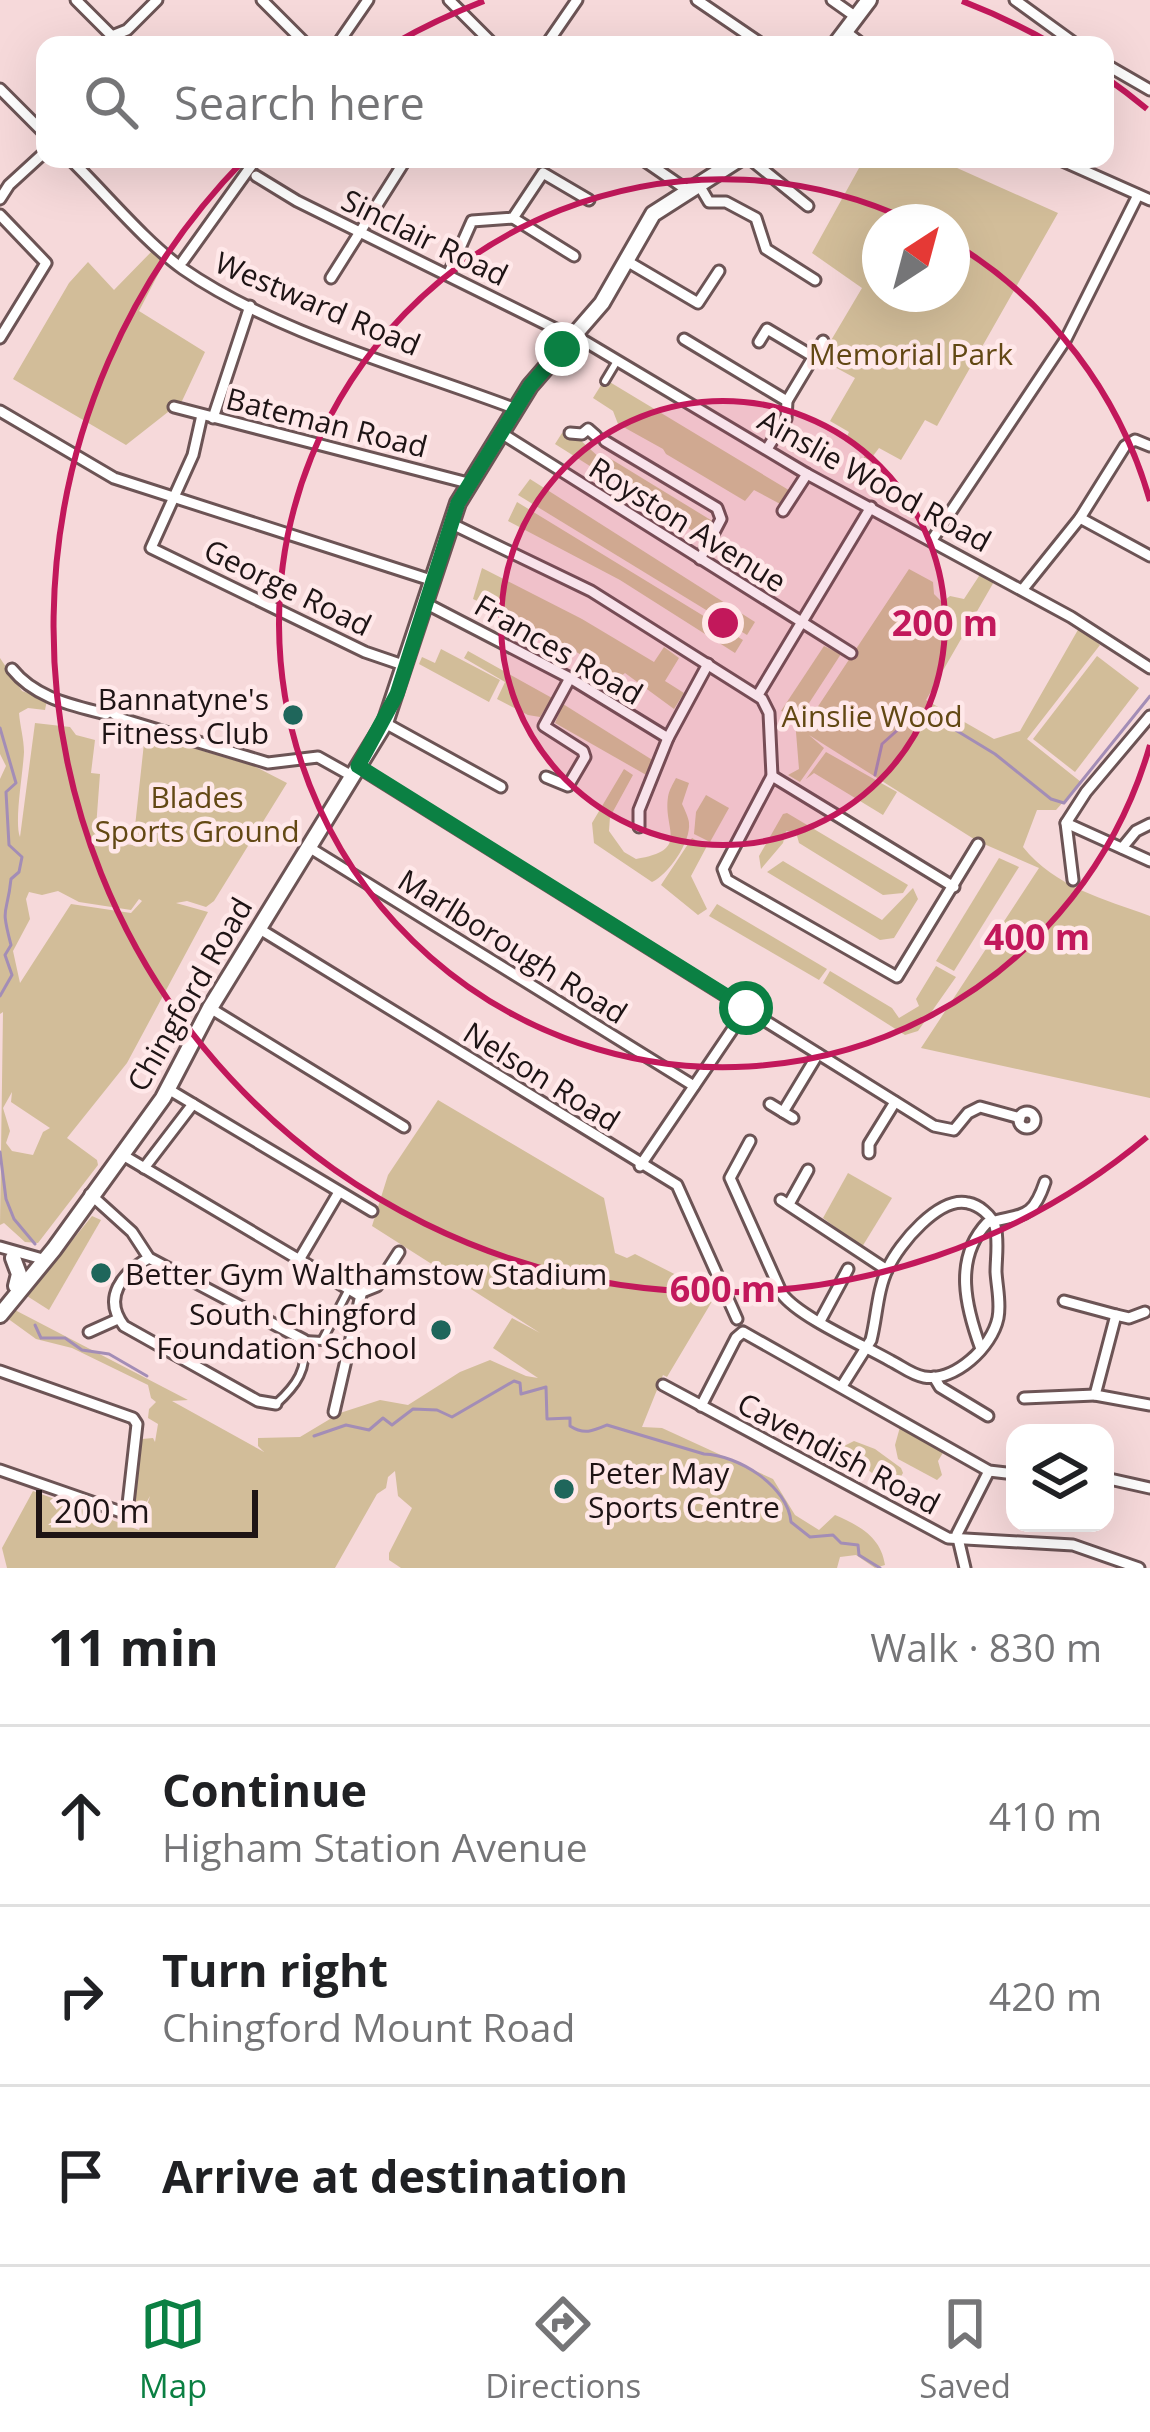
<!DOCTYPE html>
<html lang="en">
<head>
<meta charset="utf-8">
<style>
	body { margin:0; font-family:"Open Sans",sans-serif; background:#f2f2f2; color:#202124 }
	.controls { position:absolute; right:36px; bottom:36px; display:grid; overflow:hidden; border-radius:24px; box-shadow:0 12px 48px #0002 }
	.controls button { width:108px; height:108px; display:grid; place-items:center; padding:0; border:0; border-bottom:3px solid #e0e0e0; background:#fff; color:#202124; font:60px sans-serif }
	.compass { position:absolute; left:862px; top:204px; width:108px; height:108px; border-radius:50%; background:#fff; box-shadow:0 12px 48px #0002; rotate:36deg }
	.scale { position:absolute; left:36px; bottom:30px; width:222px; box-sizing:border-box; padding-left:12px; border:6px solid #1e1415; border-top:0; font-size:33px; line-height:42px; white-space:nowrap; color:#1e1415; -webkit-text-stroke:9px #ffe8e9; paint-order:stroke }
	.stop { position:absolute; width:36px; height:36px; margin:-27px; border:9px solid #0b8043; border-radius:50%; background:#fff }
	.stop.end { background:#0b8043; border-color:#fff; box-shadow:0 3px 12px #0008 }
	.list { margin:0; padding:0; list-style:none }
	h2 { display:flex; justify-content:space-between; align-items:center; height:156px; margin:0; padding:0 48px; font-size:51px }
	h2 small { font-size:39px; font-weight:400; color:#757577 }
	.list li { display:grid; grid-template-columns:78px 1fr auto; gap:36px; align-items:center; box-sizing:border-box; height:180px; padding:0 48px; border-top:3px solid #e0e0e0 }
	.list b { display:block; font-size:45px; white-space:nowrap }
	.list p { margin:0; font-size:39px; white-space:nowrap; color:#757577 }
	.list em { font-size:39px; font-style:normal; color:#757577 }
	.icon { flex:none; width:66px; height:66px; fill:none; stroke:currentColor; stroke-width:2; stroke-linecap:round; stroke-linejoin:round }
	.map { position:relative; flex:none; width:1150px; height:1568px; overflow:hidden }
	.search { position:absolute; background:#fff; box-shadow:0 12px 48px #0002; left:36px; right:36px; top:36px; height:132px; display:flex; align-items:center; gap:30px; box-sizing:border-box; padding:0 42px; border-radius:24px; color:#757577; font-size:45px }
	.sheet { height:696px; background:#fff }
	nav { display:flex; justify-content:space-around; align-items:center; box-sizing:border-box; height:168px; border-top:3px solid #e0e0e0; background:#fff; font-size:33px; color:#757577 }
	nav a { display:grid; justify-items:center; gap:6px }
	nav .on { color:#0b8043 }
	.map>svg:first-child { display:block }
	.green { fill:#d2bd99; fill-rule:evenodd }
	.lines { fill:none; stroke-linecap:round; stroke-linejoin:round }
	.stream { stroke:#a38db6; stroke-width:3 }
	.pedestrian-casing { stroke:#6c5455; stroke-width:12 }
	.minor-casing { stroke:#6c5455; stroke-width:15 }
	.primary-casing { stroke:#6c5455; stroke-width:20 }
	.pedestrian { stroke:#fff; stroke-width:6 }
	.minor { stroke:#fff; stroke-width:9 }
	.primary { stroke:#fff; stroke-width:14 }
	.route { stroke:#0b8043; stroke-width:15 }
	.ring { fill:none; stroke:#c2185b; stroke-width:6 }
	.poi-dot { fill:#1f665b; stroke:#ffe8e9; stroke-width:4.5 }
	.labels { text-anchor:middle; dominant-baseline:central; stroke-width:9; stroke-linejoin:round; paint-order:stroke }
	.street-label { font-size:30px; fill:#1e1415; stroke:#ffe8e9 }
	.park-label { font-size:30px; fill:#624814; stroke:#ffe8e9 }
	.poi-label { font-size:30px; fill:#1e1415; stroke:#ffe8e9; text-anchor:end }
	.centre { fill:#c2185b; stroke:#ffe8e9; stroke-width:6 }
	.ring-label { font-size:36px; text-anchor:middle; font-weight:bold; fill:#c2185b; stroke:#ffe8e9; stroke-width:9; stroke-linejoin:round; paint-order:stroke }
</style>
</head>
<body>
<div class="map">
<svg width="1150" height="1568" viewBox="0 0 1150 1568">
	<rect width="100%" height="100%" fill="#f6d9da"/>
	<g class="green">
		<path d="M 864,159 L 937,159 L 1058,213 L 937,426 L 925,420 L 901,460 L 879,448 L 852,484 L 866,453 L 845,441 L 849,432 L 830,421 L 855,378 L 820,359 L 862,288 L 812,253 ZM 952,222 L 952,294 L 880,294 L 880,222 Z"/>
		<polygon points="154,249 165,261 139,311 205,352 182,401 126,445 13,379 69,283 88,262 114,290"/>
		<polygon points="608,381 792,492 782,505 754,490 745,501 666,454 663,449 618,424 613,411 593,398 603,382"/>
		<polygon points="562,433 577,437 602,460 606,456 714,522 704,538 555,444"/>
		<polygon points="530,479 755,622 747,635 518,495"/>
		<polygon points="517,502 743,640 735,653 620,580 508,521"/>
		<polygon points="482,568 582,619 654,662 664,647 679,658 665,681 684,693 674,709 625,673 620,677 529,625 473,599"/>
		<path d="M 909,569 L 933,582 L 934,594 L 942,602 L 950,596 L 964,599 L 981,573 L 995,580 L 926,700 L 994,739 L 1020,731 L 1079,628 L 1100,645 L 1027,739 L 1081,782 L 1056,810 L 1037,810 L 1023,847 C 1055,887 1104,899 1150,916 L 1150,1098 L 921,1048 L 1039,868 L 977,841 L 809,735 L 824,748 L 800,782 L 788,775 L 799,769 L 795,720 L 805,726 Z"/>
		<polygon points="824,646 841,654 800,717 781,711"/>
		<polygon points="441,649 500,680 489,702 419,664 422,657 435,663"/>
		<polygon points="468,651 552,698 540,717 528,715 497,699 505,682 464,658"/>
		<polygon points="1097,656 1139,688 1075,772 1033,739"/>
		<path d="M 0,658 L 22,691 L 47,700 L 45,710 L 28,708 L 19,713 C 20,726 24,739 24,752 C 23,773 14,822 20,837 L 35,723 L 70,727 L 76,735 L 95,740 L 91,773 L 100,774 L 95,841 L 133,845 L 145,734 L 254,766 L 287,783 L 214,901 L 206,907 L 187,901 L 176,903 L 208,912 L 127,1063 L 67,1138 L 97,1160 L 98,1165 L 38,1243 L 25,1242 L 4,1223 L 0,1225 L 3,1012 L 0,1014 L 0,779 L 6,766 L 0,754 ZM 58,891 L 79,902 L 131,910 L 139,899 L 142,901 L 131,913 L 71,904 L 20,983 L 13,951 L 30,919 L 26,899 L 29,892 L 42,895 ZM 12,1092 L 11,1102 L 50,1128 L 43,1132 L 33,1155 L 12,1151 L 6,1143 L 10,1131 L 3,1108 Z"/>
		<polygon points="563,704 654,761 648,776 555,723"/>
		<polygon points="826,752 897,792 883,815 814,773 806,779"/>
		<path d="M 624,769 L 633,775 L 610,817 L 609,831 L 624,852 L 636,859 C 691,850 663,830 668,797 C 669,790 673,784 676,778 L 689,783 L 682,804 C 684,808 689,819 689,823 C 691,842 668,875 652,882 L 594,843 L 592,823 Z"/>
		<polygon points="706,795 729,808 710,842 694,834 696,812"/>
		<polygon points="787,813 908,885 903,893 883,895 799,843 796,832 786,831 783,843 761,869 759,856 783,814"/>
		<polygon points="692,838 707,846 691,876 707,909 698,915 661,885"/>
		<polygon points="999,858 1019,867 954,971 936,961"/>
		<polygon points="783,861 882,920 913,888 918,899 894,938 880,940 767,872"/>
		<polygon points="717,904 827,969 819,980 709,916"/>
		<polygon points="936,966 956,977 918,1031 905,1035 823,983 830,971 892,1008 899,1018 919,1006 916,999"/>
		<path d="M 438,1100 L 604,1198 L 615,1253 L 627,1258 L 635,1254 L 700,1287 L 714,1285 L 717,1293 L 667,1377 L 663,1375 L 642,1427 L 662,1428 L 773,1479 L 795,1515 L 819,1530 L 835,1515 C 860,1526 881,1537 885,1565 L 875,1568 L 856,1555 L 840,1557 L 837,1568 L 401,1568 L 389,1560 L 389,1553 L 412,1508 L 398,1496 L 395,1471 L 388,1477 L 386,1488 L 377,1494 L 335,1568 L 7,1568 L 2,1548 L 33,1491 L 139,1530 L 150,1496 L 139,1516 L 132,1514 L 139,1444 L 142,1439 L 153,1438 L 155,1442 L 158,1424 L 148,1418 L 149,1409 L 156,1402 L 151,1398 L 148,1385 L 72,1348 L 36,1339 L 7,1318 L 13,1309 L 188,1400 L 172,1401 L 264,1452 L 258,1446 L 258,1438 L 300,1437 L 340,1413 L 380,1400 L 408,1405 L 460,1372 L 490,1360 L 526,1376 L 538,1378 L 493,1348 L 512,1318 L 540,1333 L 372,1226 L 388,1175 Z"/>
		<polygon points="848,1173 892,1198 862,1247 823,1218"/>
		<polygon points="92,1216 101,1220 49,1310 27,1296"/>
		<polygon points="900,1427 944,1451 938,1461 942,1475 937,1480 898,1459 895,1445"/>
		<polygon points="854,1441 875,1449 901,1468 903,1473 893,1489 855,1460 835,1460 836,1450"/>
	</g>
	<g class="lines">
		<g class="stream">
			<path d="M 0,728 L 16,783 L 6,792 L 9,845 L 22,857 L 19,872 L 11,879 C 7,918 0,903 11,945 L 5,955 L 12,975 L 0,996"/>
			<polyline points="875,775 882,744 921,709 995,754 1051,799 1064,803 1150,696"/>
			<polyline points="0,1152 6,1199 14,1219 35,1244"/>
			<polyline points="35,1325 41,1338 65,1338 82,1350 109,1354 147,1376"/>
			<path d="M 314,1436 L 346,1425 L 369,1430 L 383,1418 L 392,1425 L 413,1409 L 437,1410 L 452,1417 L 514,1381 L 520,1383 L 521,1394 L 546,1387 L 547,1419 L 570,1418 L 570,1426 C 584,1435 593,1431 607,1425 L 704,1454 C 738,1455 788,1486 791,1522 L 810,1537 L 833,1535 L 841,1543 L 858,1545 L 859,1555 L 880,1568"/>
		</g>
		<defs>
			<g id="pedestrian">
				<polyline points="605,381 617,361"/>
				<path d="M 276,1404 C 297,1385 308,1369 304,1340 L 322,1341 L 349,1289"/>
			</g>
			<g id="minor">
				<polyline points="76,0 121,45"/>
				<polyline points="262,0 307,45"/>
				<polyline points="449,0 494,45"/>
				<polyline points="697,0 763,45"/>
				<polyline points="832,0 856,17"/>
				<polyline points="1015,0 1077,45"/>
				<polyline points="845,31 863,45"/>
				<polyline points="112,36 127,30 157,0"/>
				<polyline points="337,45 368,0"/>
				<polyline points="546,45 577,0"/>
				<polyline points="1105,64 1150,90"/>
				<polyline points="0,89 45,134"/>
				<path d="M 70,159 C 105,193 144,241 183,269 C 275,333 411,369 516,409"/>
				<polyline points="642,159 687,190"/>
				<polyline points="750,159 808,206"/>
				<polyline points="1058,159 1150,200"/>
				<polyline points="256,176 297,201 572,337"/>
				<polyline points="699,185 709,202 726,202 756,218 766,249 815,280"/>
				<polyline points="0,199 9,185 45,152"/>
				<polyline points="0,215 46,263 0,338"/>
				<polyline points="513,218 574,256"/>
				<polyline points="625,260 698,303 719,271"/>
				<polyline points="183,261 256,159"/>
				<polyline points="448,275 472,221 513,218 543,173 589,200"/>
				<polyline points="331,278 406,159"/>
				<polyline points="576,336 807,474 1071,617 1150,668"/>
				<polyline points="684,339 787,401"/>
				<polyline points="759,342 767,329 814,357"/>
				<polyline points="174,407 468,483"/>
				<polyline points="0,411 114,478 434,581"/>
				<polyline points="202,415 193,455 151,548 365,652 406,666"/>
				<polyline points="213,418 250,306"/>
				<polyline points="501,433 851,653"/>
				<polyline points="570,433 582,434 588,429 596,436"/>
				<polyline points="605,441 717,508 721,519 700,559"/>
				<polyline points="767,449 786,419 787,401 823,341"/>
				<polyline points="783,511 807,474"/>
				<polyline points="1080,518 1150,556"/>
				<polyline points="452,524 591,591 762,699 769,713 772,776 723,869 727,880 897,977 978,844"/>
				<polyline points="932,540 1066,339 1138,195"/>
				<polyline points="1023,589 1080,518 1125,446 1135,440 1150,446"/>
				<polyline points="427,604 570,678 668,738"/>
				<path d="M 12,669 C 35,698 72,705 106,714 L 110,711 L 122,719 L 268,763 L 318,757 L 352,776"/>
				<polyline points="758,695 871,507"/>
				<polyline points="385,723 501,787"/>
				<polyline points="358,767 934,1126 954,1130 968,1113 980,1107 1020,1118"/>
				<polyline points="772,776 954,887"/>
				<polyline points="546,777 568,786 585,757 583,751 544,726 570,678"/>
				<polyline points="1066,823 1150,861"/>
				<polyline points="639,827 639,810 668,738 708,664"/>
				<polyline points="307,846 694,1086"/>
				<polyline points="1122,848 1136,831 1150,824"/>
				<polyline points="1073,880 1066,823 1086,792 1150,716"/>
				<polyline points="258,928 677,1185 737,1319"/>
				<polyline points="210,1008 404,1127"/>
				<polyline points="168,1089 372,1211"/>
				<polyline points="770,1104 793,1118"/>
				<polyline points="783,1112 818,1054"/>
				<circle cx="1027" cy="1120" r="8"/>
				<path d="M 750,1141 L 730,1178 L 782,1294 C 799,1317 863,1345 891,1361 C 901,1366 912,1375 924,1377 C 955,1382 992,1347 998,1318 C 1001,1303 997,1288 996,1272 C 996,1258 999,1240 995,1226 C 991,1215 979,1205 968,1203 C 939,1196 899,1244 888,1268 C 877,1290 877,1317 871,1340 L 842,1386"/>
				<polyline points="869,1153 869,1144 895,1102"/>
				<polyline points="121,1154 357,1294 377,1286 399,1252"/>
				<polyline points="640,1166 747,1008"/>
				<polyline points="144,1168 193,1104"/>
				<polyline points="90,1194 132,1232 149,1258 304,1340"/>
				<polyline points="781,1200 887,1270"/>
				<polyline points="789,1204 808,1170"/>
				<polyline points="0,1247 46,1260"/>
				<path d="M 149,1258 C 122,1273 102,1298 124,1326 L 258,1401 L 276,1404"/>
				<polyline points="299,1260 339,1192"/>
				<polyline points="1064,1301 1116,1315"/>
				<polyline points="1145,1312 1129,1318 1116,1315 1095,1395 1150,1405"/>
				<polyline points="820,1321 848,1269"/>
				<polyline points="89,1332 118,1319"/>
				<path d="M 981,1349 C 966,1308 953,1259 987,1223 C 1022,1213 1032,1221 1045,1182"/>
				<polyline points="0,1371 133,1418 137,1424 128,1504 121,1512 0,1470"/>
				<polyline points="934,1377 940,1387 988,1416"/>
				<polyline points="663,1385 948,1538 1073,1545 1139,1568"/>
				<polyline points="1024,1398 1095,1395"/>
				<polyline points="701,1406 736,1338 743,1332 989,1471 1015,1474"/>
				<polyline points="334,1412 361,1295"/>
				<polyline points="1105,1478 1150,1488"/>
				<polyline points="965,1568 957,1534 989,1471"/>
			</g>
			<g id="primary">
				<polyline points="835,45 869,0"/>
				<polyline points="13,1258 19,1274 16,1286"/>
				<polyline points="0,1315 54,1249 163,1098 210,1008 385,723 458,503 530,386 602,303 653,214 739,159"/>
			</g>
		</defs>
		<use href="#pedestrian" class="pedestrian-casing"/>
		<use href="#minor" class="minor-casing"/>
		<use href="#primary" class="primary-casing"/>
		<use href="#pedestrian" class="pedestrian"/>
		<use href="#minor" class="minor"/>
		<use href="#primary" class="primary"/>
	</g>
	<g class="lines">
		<polyline class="route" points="562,349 530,386 458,503 397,694 358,766 746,1008"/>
	</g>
	<circle cx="723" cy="623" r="222" fill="#c2185b" fill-opacity=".12"/>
	<g class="ring">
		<circle cx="723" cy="623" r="222"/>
		<path d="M1150 745A444 444 0 1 1 911 221M955 244A444 444 0 0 1 1150 501"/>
		<path d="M1147 1137A666 666 0 0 1 244 160M395 43A666 666 0 0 1 484 1M962 1A666 666 0 0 1 1051 43M1105 77A666 666 0 0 1 1147 109"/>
	</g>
	<g class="poi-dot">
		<circle cx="293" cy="715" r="12"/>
		<circle cx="101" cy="1273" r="12"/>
		<circle cx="441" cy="1330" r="12"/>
		<circle cx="564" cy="1489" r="12"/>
	</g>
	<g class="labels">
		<g class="street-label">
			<text transform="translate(425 237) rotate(26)">Sinclair Road</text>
			<text transform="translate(318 303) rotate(23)">Westward Road</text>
			<text transform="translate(327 422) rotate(14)">Bateman Road</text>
			<text transform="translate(875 480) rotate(29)">Ainslie Wood Road</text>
			<text transform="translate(688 524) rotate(32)">Royston Avenue</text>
			<text transform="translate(288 587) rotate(26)">George Road</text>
			<text transform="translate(559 649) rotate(30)">Frances Road</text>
			<text transform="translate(513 946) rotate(32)">Marlborough Road</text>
			<text transform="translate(189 994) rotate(-60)">Chingford Road</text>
			<text transform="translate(542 1076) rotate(32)">Nelson Road</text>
			<text transform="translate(839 1453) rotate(28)">Cavendish Road</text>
		</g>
		<g class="park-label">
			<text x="911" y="353">Memorial Park</text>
			<text x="872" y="715">Ainslie Wood</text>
			<text x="197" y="796">Blades<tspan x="197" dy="34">Sports Ground</tspan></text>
		</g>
		<g class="poi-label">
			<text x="269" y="698">Bannatyne's<tspan x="269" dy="34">Fitness Club</tspan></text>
			<text x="125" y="1273" text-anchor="start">Better Gym Walthamstow Stadium</text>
			<text x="417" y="1313">South Chingford<tspan x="417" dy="34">Foundation School</tspan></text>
			<text x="588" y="1472" text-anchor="start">Peter May<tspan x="588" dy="34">Sports Centre</tspan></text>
		</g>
	</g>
	<circle cx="723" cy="623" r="18" class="centre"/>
	<g class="ring-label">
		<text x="945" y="636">200 m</text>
		<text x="1037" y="950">400 m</text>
		<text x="723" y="1302">600 m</text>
	</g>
</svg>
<div class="controls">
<button><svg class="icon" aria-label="layers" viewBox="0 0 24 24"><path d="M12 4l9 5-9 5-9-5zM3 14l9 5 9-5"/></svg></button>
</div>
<svg class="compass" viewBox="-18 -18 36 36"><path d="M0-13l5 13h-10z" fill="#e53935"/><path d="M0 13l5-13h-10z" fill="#757577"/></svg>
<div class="scale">200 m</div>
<div class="stop" style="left:746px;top:1008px"></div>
<div class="stop end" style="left:562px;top:349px"></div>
<div class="search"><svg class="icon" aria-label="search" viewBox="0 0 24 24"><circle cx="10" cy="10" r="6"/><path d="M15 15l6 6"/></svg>Search here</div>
</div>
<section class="sheet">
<h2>11 min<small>Walk · 830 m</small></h2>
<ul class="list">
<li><svg class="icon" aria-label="ahead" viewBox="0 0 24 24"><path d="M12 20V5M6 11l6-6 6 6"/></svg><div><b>Continue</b><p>Higham Station Avenue</p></div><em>410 m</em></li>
<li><svg class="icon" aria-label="right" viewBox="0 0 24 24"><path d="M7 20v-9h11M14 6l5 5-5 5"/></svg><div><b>Turn right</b><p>Chingford Mount Road</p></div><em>420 m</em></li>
<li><svg class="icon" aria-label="arrive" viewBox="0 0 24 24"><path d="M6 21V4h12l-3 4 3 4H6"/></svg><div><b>Arrive at destination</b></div></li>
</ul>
</section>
<nav>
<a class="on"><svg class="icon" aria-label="map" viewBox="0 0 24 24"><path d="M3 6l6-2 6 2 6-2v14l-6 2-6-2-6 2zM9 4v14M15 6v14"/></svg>Map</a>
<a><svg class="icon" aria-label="directions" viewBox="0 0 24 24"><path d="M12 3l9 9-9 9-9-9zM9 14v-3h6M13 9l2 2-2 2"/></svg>Directions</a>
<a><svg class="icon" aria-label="saved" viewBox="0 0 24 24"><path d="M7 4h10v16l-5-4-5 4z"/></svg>Saved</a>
</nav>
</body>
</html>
